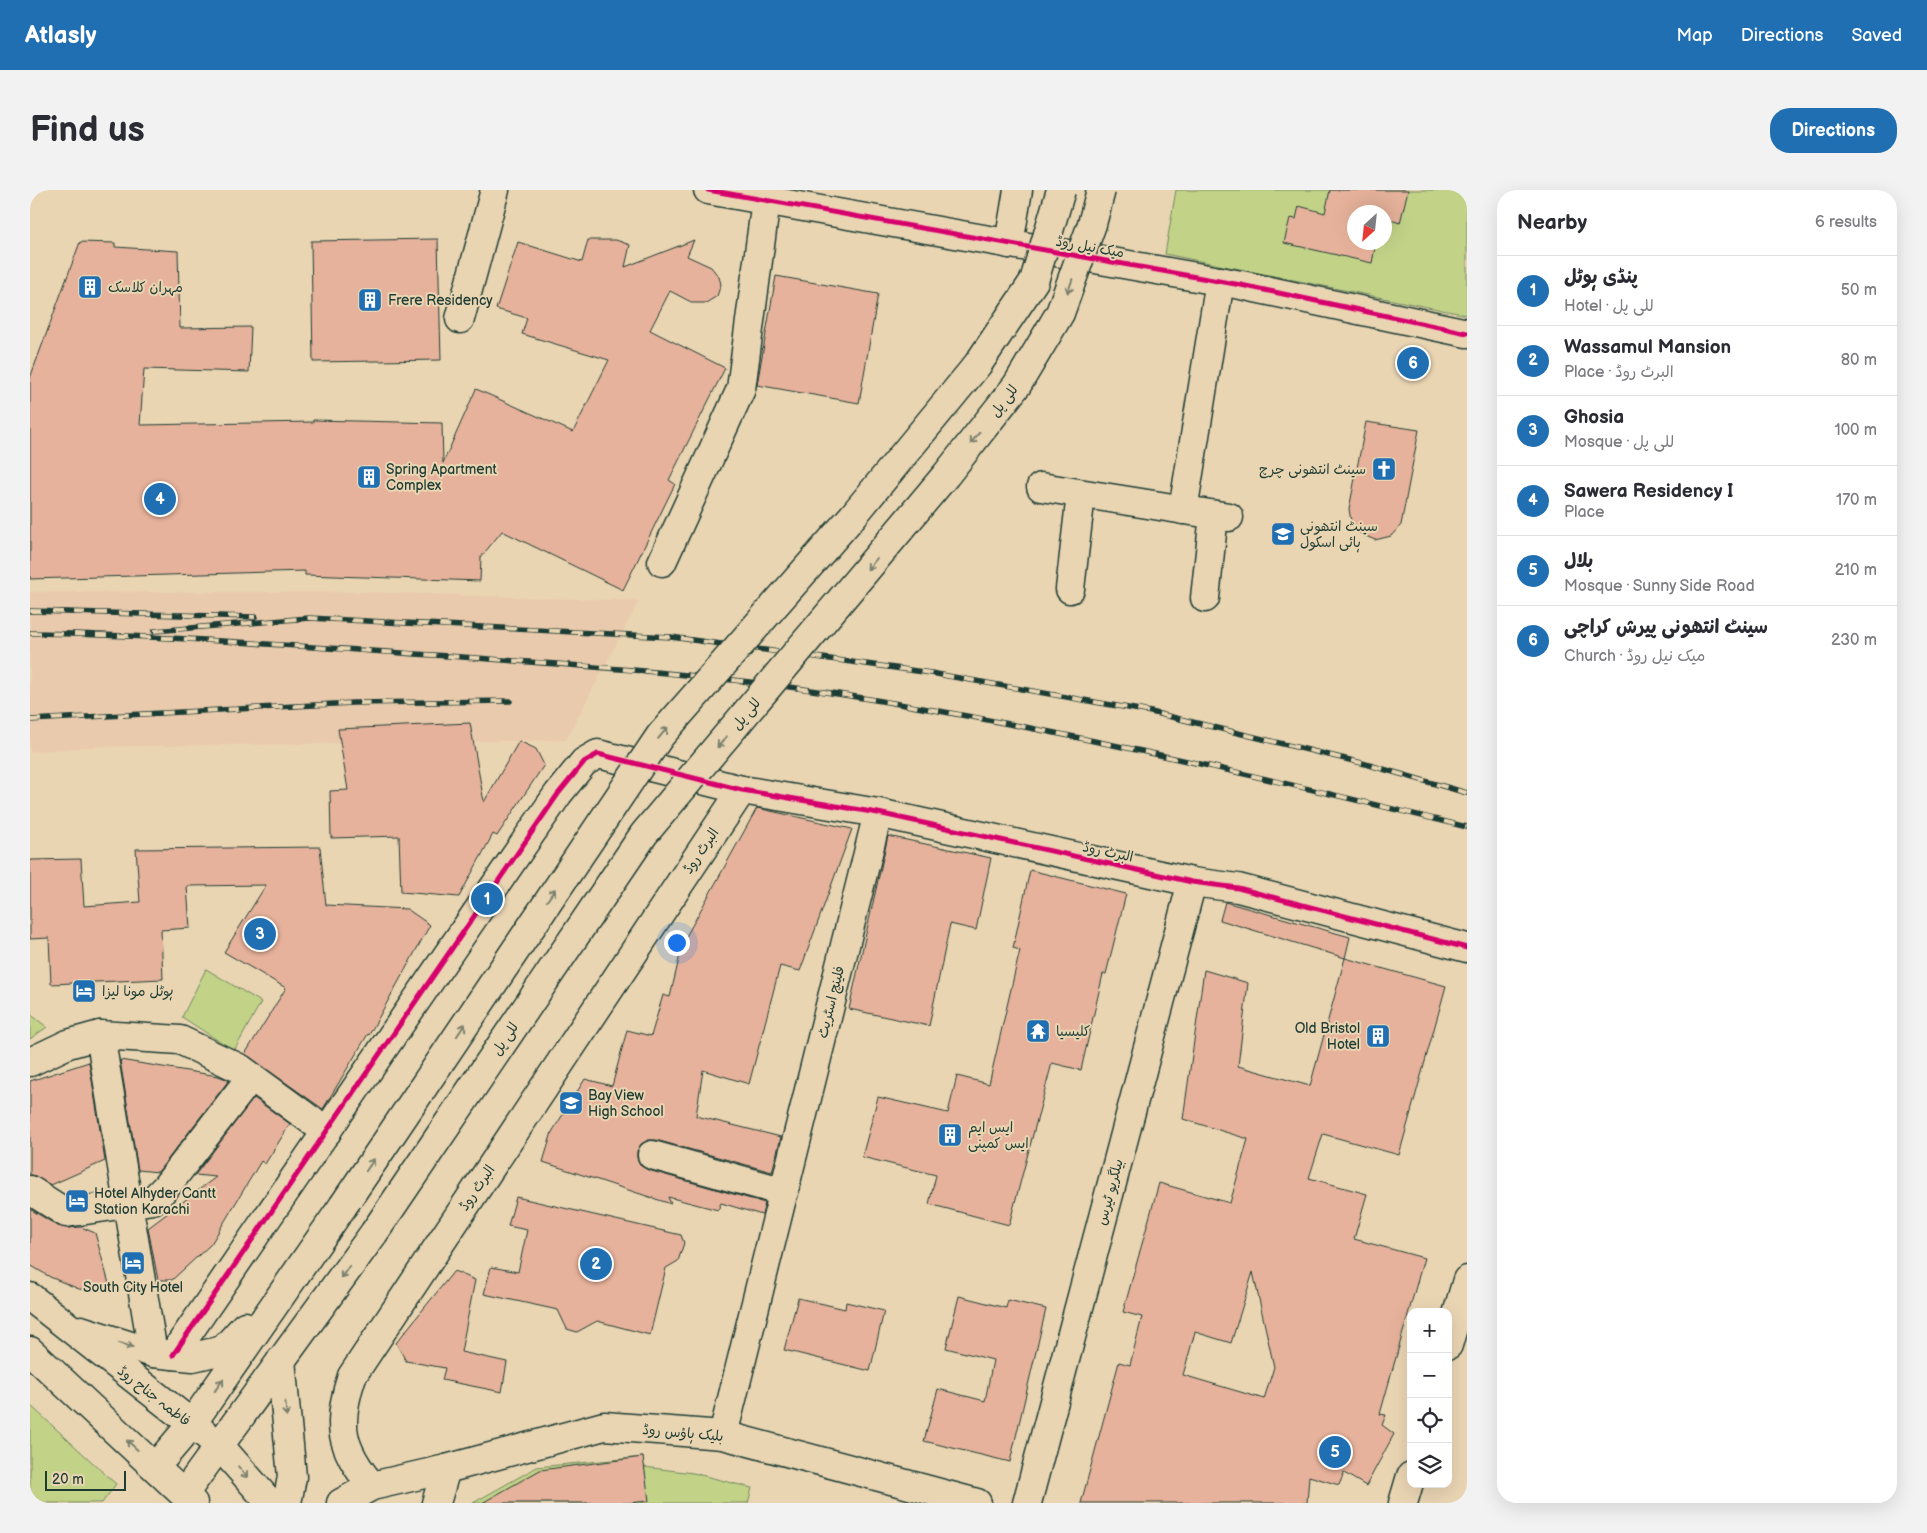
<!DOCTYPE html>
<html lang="en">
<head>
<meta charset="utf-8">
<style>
	body { margin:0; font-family:"Balsamiq Sans","Playpen Sans Arabic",sans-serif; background:#f2f2f3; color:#2b2b33 }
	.controls { position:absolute; right:15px; bottom:15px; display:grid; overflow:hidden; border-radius:10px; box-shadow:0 5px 20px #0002 }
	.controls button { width:45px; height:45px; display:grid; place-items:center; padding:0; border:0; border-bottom:1px solid #e1e1e2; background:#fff; color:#2b2b33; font:25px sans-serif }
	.compass { position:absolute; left:1317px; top:15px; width:45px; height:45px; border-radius:50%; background:#fff; box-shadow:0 5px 20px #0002; rotate:207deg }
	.scale { position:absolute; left:15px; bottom:12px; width:81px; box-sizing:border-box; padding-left:5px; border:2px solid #1f3d34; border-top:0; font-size:14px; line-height:18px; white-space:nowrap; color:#1f3d34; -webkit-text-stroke:4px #ead5b3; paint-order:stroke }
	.you { position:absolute; left:646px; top:752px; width:18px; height:18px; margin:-12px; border:4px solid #fff; border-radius:50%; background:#1a73e8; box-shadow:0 0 0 8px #1a73e833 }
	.badge { display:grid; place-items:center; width:32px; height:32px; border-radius:50%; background:#1f6fb2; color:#fff; font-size:16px; font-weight:700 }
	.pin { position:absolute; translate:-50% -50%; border:2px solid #fff; box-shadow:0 1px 5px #0006 }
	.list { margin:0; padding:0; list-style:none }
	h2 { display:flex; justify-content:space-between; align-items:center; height:65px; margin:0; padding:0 20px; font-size:21px }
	h2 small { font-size:16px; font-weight:400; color:#7c7c81 }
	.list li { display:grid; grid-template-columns:32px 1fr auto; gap:15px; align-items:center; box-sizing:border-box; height:70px; padding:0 20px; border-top:1px solid #e1e1e2 }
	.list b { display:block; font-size:19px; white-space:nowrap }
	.list p { margin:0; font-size:16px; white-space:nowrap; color:#7c7c81 }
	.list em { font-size:16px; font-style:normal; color:#7c7c81 }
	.icon { flex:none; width:28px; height:28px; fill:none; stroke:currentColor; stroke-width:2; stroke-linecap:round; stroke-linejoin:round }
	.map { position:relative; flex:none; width:1437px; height:1313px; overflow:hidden; border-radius:20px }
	header { display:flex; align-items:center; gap:30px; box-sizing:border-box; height:70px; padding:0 25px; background:#1f6fb2; color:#fff }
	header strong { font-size:24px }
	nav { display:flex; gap:28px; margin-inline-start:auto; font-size:18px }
	.intro { display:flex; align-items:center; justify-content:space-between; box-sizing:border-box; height:120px; padding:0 30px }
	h1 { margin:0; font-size:35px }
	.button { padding:12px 22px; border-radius:20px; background:#1f6fb2; color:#fff; font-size:18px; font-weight:700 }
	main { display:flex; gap:30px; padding:0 30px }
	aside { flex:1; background:#fff; border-radius:20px; box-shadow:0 5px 20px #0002 }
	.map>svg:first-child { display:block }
	.built { fill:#e9caac }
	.green { fill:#c2d388; stroke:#70885e; fill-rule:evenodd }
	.building { fill:#e7b29b; stroke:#1f3d34; fill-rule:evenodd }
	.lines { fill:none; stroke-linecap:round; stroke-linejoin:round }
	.minor-casing { stroke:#1f3d34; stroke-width:31 }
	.major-casing { stroke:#1f3d34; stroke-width:31 }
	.minor { stroke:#ead5b3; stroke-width:28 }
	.major { stroke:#ead5b3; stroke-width:28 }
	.rail-casing { stroke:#1f3d34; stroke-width:5.5 }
	.rail { stroke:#ead5b3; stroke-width:4; stroke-dasharray:11; stroke-linecap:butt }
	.major-bridge-casing { stroke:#1f3d34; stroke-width:31; stroke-linecap:butt }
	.major-bridge { stroke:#ead5b3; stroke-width:28 }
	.cycleway-casing { stroke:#ead5b3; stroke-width:8 }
	.cycleway { stroke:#d6006c; stroke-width:5 }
	.oneway { stroke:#7a816d }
	.labels { text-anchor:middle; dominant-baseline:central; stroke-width:4; stroke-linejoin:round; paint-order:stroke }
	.street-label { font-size:14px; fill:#1f3d34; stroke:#ead5b3 }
	.poi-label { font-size:14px; fill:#1f3d34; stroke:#ead5b3; text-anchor:start }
</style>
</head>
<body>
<header>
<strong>Atlasly</strong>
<nav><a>Map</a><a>Directions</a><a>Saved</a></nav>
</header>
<div class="intro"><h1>Find us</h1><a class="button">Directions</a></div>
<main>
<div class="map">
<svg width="1437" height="1313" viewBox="0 0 1437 1313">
	<rect width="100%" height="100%" fill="#ead5b3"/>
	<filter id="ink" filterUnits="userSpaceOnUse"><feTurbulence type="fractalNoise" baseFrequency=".02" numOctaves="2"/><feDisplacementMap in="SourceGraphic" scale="10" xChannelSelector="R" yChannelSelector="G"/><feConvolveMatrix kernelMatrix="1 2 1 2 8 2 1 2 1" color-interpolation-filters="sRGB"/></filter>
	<g filter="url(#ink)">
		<polygon class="built" points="0,402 338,402 609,411 536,550 56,557 0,562"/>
		<g class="green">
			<path d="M 1146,0 L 1437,0 L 1437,125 L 1135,64 ZM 1324,22 L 1354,22 L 1354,52 L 1324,52 Z"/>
			<polygon points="176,779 231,812 204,861 152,827"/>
			<polygon points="0,824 17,837 0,849"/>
			<polygon points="0,1215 86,1294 72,1313 0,1313"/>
			<polygon points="613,1267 614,1277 663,1283 722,1298 718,1313 443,1313 507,1277"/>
		</g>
		<g class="building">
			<polygon points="1300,0 1378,0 1370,33 1354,28 1354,22 1324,22 1324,52 1346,52 1342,73 1254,53 1260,28 1266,29 1269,16 1295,23"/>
			<polygon points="408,49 411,170 283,172 281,51"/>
			<polygon points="558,50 586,50 600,55 595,77 664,50 657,66 681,77 689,87 691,94 687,106 676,113 663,113 640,101 620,140 695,178 639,290 645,294 593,400 472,341 451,367 450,391 275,385 275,381 0,389 0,188 50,52 85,53 85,57 148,61 150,138 221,137 219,182 114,179 110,235 283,232 283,230 412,233 413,273 446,199 543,242 579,170 492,144 497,128 466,119 488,52 552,72"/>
			<polygon points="746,86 848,104 829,213 727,195"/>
			<polygon points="1336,232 1389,240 1371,335 1361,346 1345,350 1329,343 1321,331 1319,319"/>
			<polygon points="440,533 454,612 489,551 506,559 514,575 467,646 463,644 429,707 371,702 369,646 301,648 300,601 318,600 308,539"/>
			<polygon points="727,618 822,639 770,781 750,776 719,894 673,880 666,926 751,947 742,982 626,950 618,950 611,954 607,961 607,968 611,976 618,980 735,1013 732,1025 691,1013 688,1020 638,1007 641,1014 513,972 522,942 555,889 582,896 597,840 621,846 633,805 640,807 653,752"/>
			<polygon points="858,646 961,668 946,740 920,734 899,836 819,819"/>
			<polygon points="290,657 296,715 377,719 400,735 339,845 338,844 293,919 215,864 256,798 194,762 236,695 157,696 160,738 131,740 133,789 21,794 19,748 0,749 0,670 51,669 54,716 110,712 106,659"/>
			<polygon points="1000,680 1096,704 1076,784 1073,784 1051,880 1022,873 979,1035 899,1014 906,985 832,967 848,907 918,923 927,886 959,894 990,760 983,758"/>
			<polygon points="1195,712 1320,747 1315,768 1190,730"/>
			<path d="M 1315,768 L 1416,796 L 1369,965 L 1293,944 L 1279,988 L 1337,1004 L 1324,1049 L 1394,1068 L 1350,1224 L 1356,1225 L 1352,1235 L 1364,1244 L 1336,1296 L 1314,1283 L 1309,1295 L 1279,1286 L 1277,1313 L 1051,1313 L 1089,1172 L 1100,1175 L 1112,1127 L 1093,1122 L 1129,993 L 1200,1013 L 1218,949 L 1153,929 L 1174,780 L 1218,793 L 1208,876 L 1280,896 ZM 1223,1082 L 1244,1177 L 1234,1209 L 1153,1185 L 1165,1142 L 1201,1153 Z"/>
			<polygon points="90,870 188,886 199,890 128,982 108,980"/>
			<polygon points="59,872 75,971 21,995 0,984 0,891"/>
			<polygon points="224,908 260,934 235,974 231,971 181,1054 142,1090 128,1090 118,1038 186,987 165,985"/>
			<polygon points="486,1007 651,1045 654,1053 648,1071 636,1078 620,1145 567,1131 547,1142 537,1139 528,1120 454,1104 461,1077 488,1082 497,1040 478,1036"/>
			<polygon points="0,1019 28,1036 38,1038 51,1037 65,1043 81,1101 49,1099 20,1087 0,1075"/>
			<polygon points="424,1081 445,1090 431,1162 477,1172 472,1202 412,1190 415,1178 376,1171 366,1153"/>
			<polygon points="929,1106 976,1118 978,1110 1016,1119 980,1272 894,1251 908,1199 955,1211 963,1170 916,1158"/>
			<polygon points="768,1108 815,1119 816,1112 854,1121 840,1181 754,1160"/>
			<polygon points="613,1267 619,1311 598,1313 452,1313 510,1280"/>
		</g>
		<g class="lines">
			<defs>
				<g id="minor">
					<polyline points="678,0 1211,95 1437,143"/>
					<polyline points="979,54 988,0"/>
					<polyline points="430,129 465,0"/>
					<polyline points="1011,297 1199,327"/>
					<polyline points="1153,320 1190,91"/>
					<polyline points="632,372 711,199 736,10"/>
					<polyline points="1040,399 1051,304"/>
					<polyline points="1175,408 1184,325"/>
					<polyline points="70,845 123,1163"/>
					<polyline points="0,872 38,854 70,845 150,850 211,879 297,942"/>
					<polyline points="622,965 754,1002"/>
					<polyline points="0,1000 36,1023 123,1010 135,998 221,887"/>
					<polyline points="1418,1155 1437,1090"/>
					<polyline points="143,1165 528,604 554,572 568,564 712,600 848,623 1162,692 1208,698 1437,758"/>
					<polyline points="693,1245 848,623"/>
					<path d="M 342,1296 C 310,1258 306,1234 322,1186 L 712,600"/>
					<polyline points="311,1313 342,1296 416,1279 574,1236 693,1245 947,1313"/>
					<polyline points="406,1313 416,1279"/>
					<polyline points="997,1313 1162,692"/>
					<polyline points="1373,1313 1381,1286"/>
				</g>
				<g id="major">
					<polyline points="0,1107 189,1255 240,1313"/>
					<polyline points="51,1140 123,1163 163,1167 193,1160 215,1136"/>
					<polyline points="0,1161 163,1313"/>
					<polyline points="251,1170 262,1287 257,1313"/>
					<polyline points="126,1276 161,1235 313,1016"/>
					<polyline points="154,1304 344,1043"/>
				</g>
			</defs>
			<use href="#minor" class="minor-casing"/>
			<use href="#major" class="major-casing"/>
			<use href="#minor" class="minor"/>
			<use href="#major" class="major"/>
			<defs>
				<g id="rail">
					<polyline points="0,421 225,427"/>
					<polyline points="124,441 279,428 641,447 901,483 1121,522 1332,573 1437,603"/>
					<path d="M 0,443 C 124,445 248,455 372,463 C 518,473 664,482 808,504 C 1020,537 1229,586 1437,637"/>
					<polyline points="0,530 323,513 480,511"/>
				</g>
			</defs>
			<use href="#rail" class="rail-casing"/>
			<use href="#rail" class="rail"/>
			<defs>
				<g id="major-bridge">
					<polyline points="313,1016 630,546 822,327 948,174 1004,91 1031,0"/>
					<polyline points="344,1043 614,644 916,285 987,195 1030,123 1062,34 1071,0"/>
				</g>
			</defs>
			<use href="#major-bridge" class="major-bridge-casing"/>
			<use href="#major-bridge" class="major-bridge"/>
			<defs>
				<g id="cycleway">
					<polyline points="678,0 1211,95 1437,143"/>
					<polyline points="143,1165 528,604 554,572 568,564 712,600 848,623 1162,692 1208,698 1437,758"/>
				</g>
			</defs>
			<use href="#cycleway" class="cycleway-casing"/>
			<use href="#cycleway" class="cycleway"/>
		</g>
		<defs><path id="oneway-shaft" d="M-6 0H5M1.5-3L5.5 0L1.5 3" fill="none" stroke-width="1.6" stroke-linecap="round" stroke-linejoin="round" transform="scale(1.25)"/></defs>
		<g class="oneway">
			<use href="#oneway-shaft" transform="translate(1040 96) rotate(110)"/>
			<use href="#oneway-shaft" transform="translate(945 248) rotate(128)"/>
			<use href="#oneway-shaft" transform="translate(842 374) rotate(130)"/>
			<use href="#oneway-shaft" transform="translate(633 543) rotate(-50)"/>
			<use href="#oneway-shaft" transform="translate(692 552) rotate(130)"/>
			<use href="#oneway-shaft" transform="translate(521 705) rotate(-56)"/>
			<use href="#oneway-shaft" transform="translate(431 840) rotate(-56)"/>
			<use href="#oneway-shaft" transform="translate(340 975) rotate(-56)"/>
			<use href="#oneway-shaft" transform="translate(315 1082) rotate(126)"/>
			<use href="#oneway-shaft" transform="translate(96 1155) rotate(18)"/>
			<use href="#oneway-shaft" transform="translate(189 1195) rotate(-55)"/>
			<use href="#oneway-shaft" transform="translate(256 1219) rotate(84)"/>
			<use href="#oneway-shaft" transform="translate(102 1255) rotate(-138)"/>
			<use href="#oneway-shaft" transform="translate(213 1282) rotate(49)"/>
		</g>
	</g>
	<defs>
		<symbol id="building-square" viewBox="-11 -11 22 22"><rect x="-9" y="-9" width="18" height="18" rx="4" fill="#1f6fb2" stroke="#ead5b3"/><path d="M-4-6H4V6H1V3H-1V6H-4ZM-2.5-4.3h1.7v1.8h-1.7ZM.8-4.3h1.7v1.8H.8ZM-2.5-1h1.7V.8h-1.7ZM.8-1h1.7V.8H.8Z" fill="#fff"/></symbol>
		<symbol id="church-square" viewBox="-11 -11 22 22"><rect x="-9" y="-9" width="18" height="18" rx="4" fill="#1f6fb2" stroke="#ead5b3"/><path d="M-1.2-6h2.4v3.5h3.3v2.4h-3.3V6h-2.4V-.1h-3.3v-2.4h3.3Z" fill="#fff"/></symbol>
		<symbol id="school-square" viewBox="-11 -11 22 22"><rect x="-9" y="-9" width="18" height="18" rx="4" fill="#1f6fb2" stroke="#ead5b3"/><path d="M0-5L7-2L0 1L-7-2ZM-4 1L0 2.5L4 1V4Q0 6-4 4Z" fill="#fff"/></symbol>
		<symbol id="hotel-square" viewBox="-11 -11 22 22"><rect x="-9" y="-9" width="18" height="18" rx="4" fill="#1f6fb2" stroke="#ead5b3"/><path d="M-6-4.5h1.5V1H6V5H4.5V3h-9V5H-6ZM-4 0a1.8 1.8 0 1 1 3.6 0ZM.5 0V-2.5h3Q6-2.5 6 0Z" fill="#fff"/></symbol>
		<symbol id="temple-square" viewBox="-11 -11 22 22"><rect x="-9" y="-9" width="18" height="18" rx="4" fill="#1f6fb2" stroke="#ead5b3"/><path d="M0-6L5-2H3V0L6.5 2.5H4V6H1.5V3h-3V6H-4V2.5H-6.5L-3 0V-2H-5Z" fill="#fff"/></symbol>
	</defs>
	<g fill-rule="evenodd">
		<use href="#building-square" x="46" y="83" width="28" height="28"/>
		<use href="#building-square" x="326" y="96" width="28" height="28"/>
		<use href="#church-square" x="1340" y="265" width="28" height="28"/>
		<use href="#building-square" x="325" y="273" width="28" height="28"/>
		<use href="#school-square" x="1239" y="330" width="28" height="28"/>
		<use href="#hotel-square" x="40" y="787" width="28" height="28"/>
		<use href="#temple-square" x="994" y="827" width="28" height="28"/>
		<use href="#building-square" x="1334" y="832" width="28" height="28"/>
		<use href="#school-square" x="527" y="899" width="28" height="28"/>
		<use href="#building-square" x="906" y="931" width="28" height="28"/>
		<use href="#hotel-square" x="33" y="997" width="28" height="28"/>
		<use href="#hotel-square" x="89" y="1059" width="28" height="28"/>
	</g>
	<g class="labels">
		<g class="street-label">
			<text transform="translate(1060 57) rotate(10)">میک نیل روڈ</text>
			<text transform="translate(974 211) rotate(-53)">للی پل</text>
			<text transform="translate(716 524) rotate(-50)">للی پل</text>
			<text transform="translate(671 661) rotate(-56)">البرٹ روڈ</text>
			<text transform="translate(1078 662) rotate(12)">البرٹ روڈ</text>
			<text transform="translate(801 812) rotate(-76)">فلینچ اسٹریٹ</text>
			<text transform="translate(475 849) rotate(-56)">للی پل</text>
			<text transform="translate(447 998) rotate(-56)">البرٹ روڈ</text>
			<text transform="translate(1080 1002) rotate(-75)">بیلگریو ٹیرس</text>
			<text transform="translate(124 1206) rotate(38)">فاطمہ جناح روڈ</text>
			<text transform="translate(653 1243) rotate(5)">بلیک ہاؤس روڈ</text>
		</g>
		<g class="poi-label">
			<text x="78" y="97">مہران کلاسک</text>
			<text x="358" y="110">Frere Residency</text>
			<text x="356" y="279">Spring Apartment<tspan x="356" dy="16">Complex</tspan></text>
			<text x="1336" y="279" text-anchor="end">سینٹ انتھونی چرچ</text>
			<text x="1270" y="336">سینٹ انتھونی<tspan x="1270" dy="16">ہائی اسکول</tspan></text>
			<text x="72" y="801">ہوٹل مونا لیزا</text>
			<text x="1330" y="838" text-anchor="end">Old Bristol<tspan x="1330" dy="16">Hotel</tspan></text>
			<text x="1026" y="841">کلیسیا</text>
			<text x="558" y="905">Bay View<tspan x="558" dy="16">High School</tspan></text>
			<text x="938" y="937">ایس ایم<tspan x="938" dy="16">ایس کمپنی</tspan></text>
			<text x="64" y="1003">Hotel Alhyder Cantt<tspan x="64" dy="16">Station Karachi</tspan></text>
			<text x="103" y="1097" text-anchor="middle">South City Hotel</text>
		</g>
	</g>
</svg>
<div class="controls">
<button>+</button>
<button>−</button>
<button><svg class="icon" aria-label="locate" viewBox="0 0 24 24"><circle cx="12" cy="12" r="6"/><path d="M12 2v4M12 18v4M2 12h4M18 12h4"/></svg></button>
<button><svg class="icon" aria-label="layers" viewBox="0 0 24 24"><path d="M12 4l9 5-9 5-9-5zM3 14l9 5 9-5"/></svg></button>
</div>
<svg class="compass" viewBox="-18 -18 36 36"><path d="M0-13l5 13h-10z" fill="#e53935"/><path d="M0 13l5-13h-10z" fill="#7c7c81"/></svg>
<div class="scale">20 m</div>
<div class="you"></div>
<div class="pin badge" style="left:457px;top:709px">1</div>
<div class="pin badge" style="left:566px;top:1074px">2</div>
<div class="pin badge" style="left:230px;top:744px">3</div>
<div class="pin badge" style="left:130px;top:309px">4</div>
<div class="pin badge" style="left:1305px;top:1262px">5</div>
<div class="pin badge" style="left:1383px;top:173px">6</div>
</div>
<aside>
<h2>Nearby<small>6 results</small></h2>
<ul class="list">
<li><span class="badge">1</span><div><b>پنڈی ہوٹل</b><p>Hotel · للی پل</p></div><em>50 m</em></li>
<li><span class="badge">2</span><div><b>Wassamul Mansion</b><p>Place · البرٹ روڈ</p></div><em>80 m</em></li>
<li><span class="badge">3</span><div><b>Ghosia</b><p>Mosque · للی پل</p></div><em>100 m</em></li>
<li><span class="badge">4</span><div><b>Sawera Residency I</b><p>Place</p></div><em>170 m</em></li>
<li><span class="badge">5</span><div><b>بلال</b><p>Mosque · Sunny Side Road</p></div><em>210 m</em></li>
<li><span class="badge">6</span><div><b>سینٹ انتھونی پیرش کراچی</b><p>Church · میک نیل روڈ</p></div><em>230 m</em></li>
</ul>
</aside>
</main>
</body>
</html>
